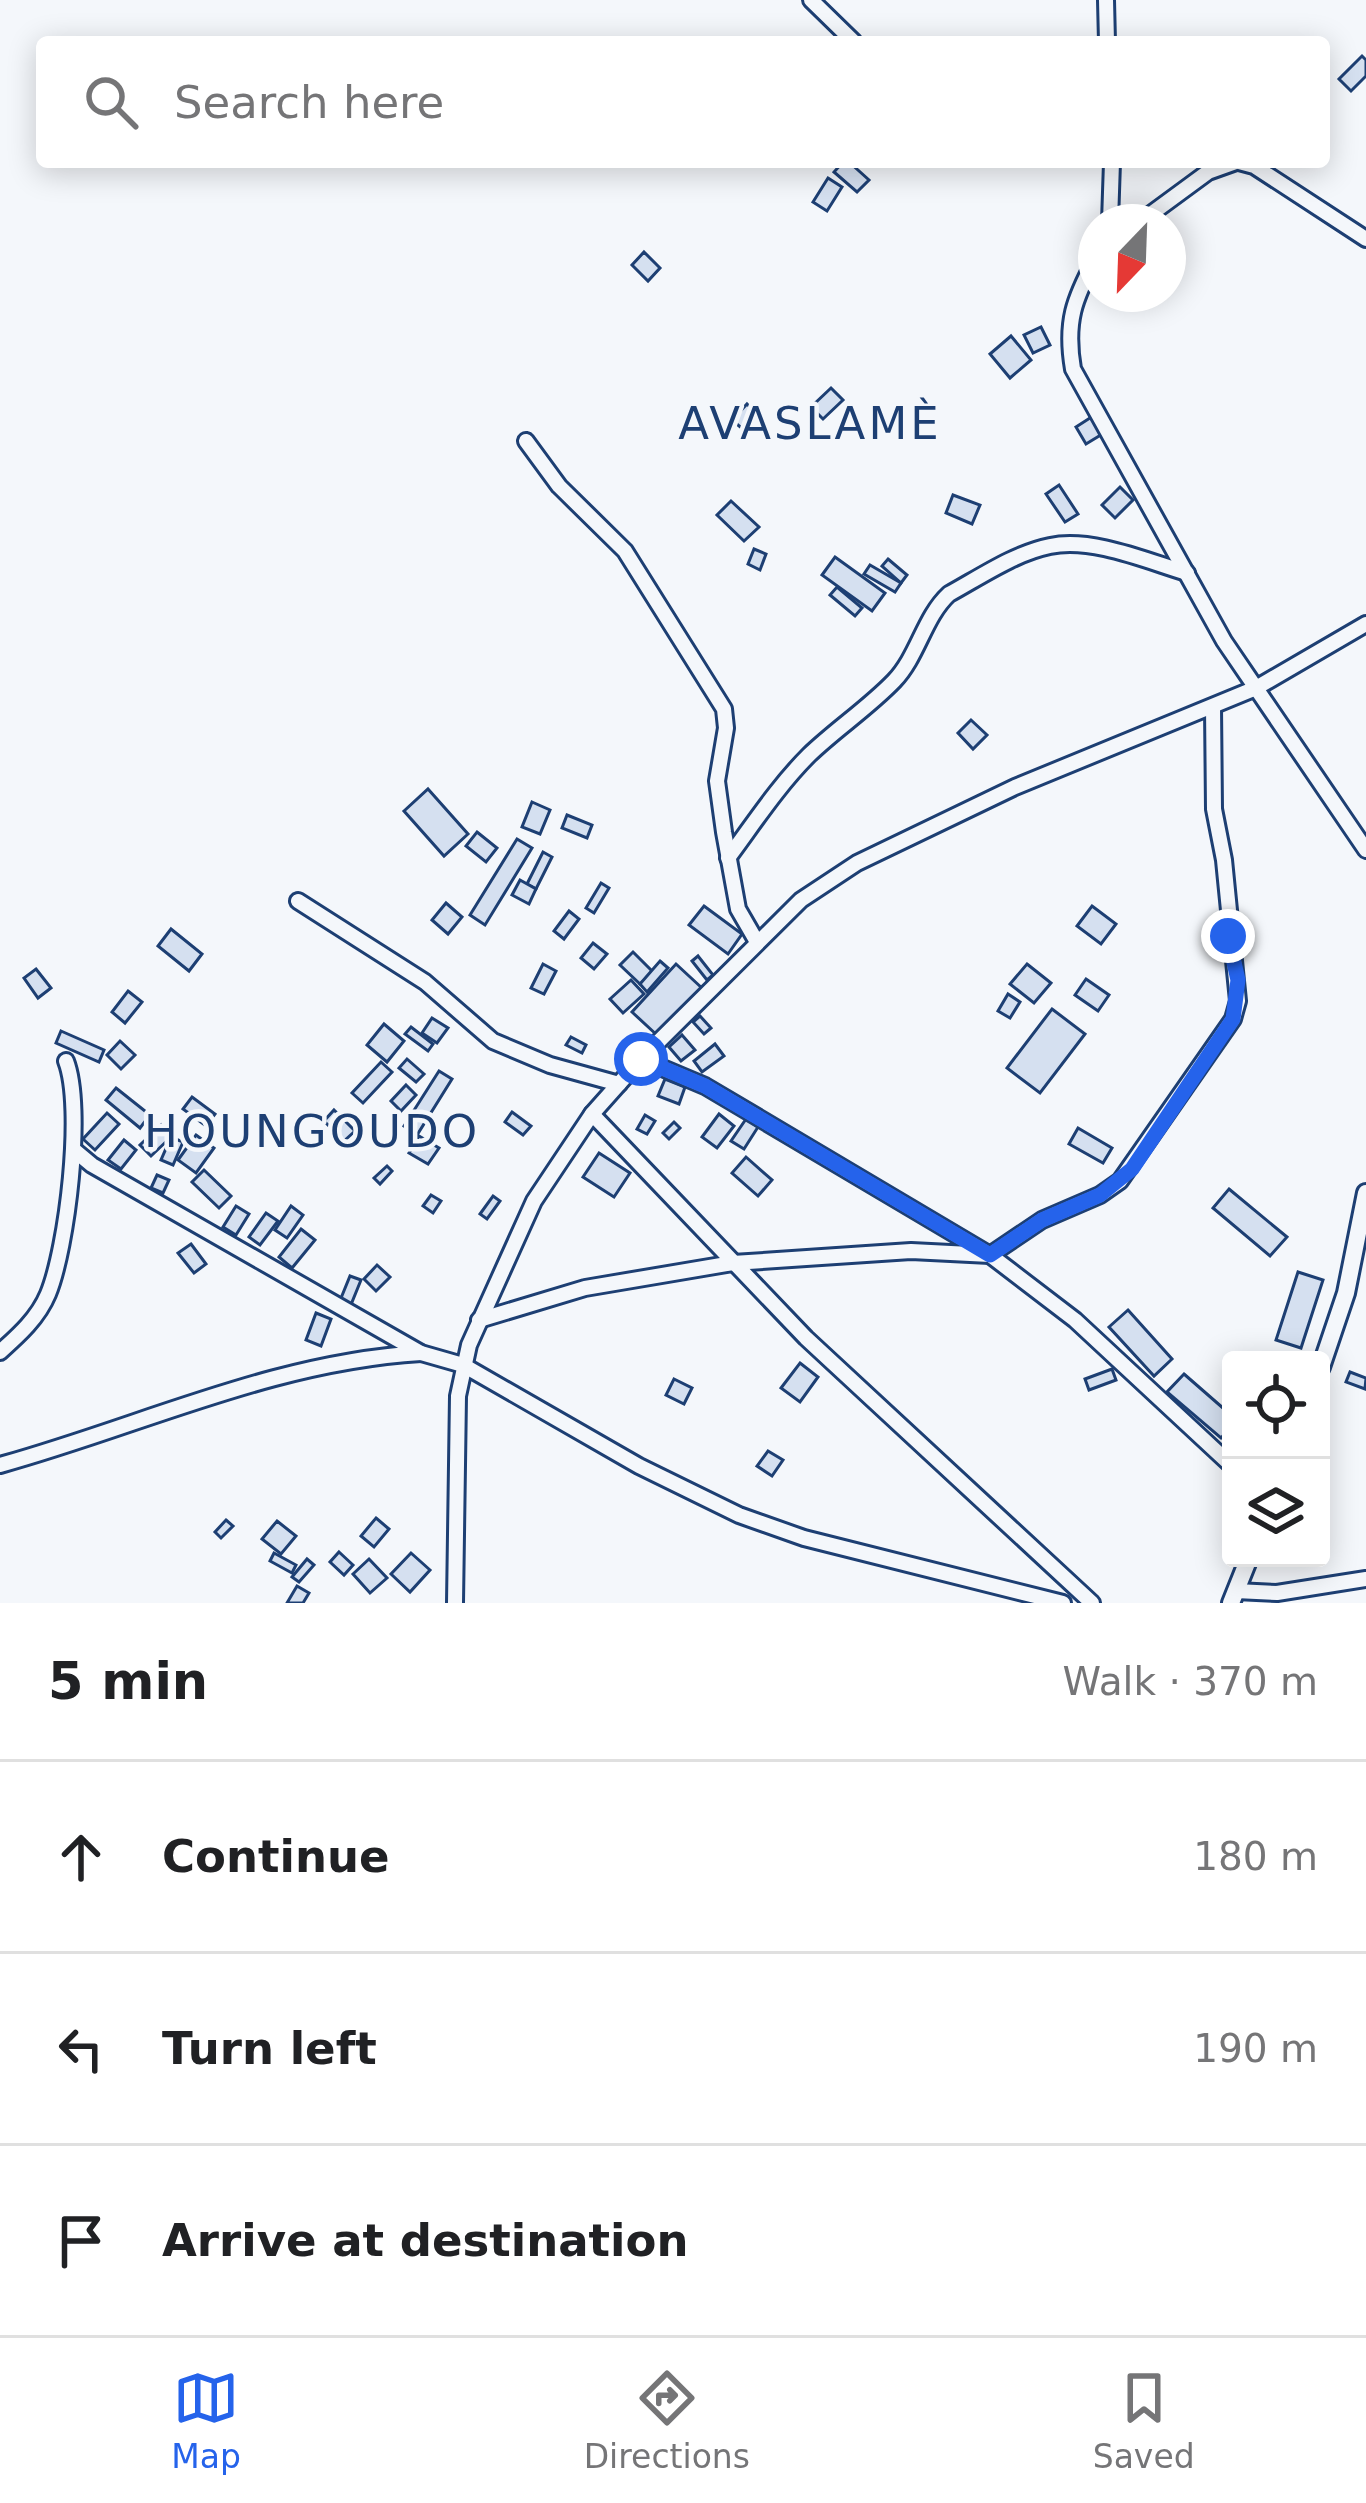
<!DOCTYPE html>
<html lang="en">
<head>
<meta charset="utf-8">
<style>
	body { margin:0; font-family:"DejaVu Sans",sans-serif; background:#f2f2f2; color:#202124 }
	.controls { position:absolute; right:36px; bottom:36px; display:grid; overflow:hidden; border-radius:12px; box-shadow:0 6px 30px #0003 }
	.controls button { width:108px; height:108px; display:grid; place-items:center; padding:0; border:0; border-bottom:3px solid #e0e0e0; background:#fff; color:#202124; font:60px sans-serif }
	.compass { position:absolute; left:1078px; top:204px; width:108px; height:108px; border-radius:50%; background:#fff; box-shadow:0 6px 30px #0003; rotate:203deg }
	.stop { position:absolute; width:36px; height:36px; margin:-27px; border:9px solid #2563eb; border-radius:50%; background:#fff }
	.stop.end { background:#2563eb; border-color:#fff; box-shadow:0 3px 12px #0008 }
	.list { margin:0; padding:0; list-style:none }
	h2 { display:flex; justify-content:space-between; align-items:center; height:156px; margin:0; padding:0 48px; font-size:51px }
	h2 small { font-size:39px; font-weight:400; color:#757577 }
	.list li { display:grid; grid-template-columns:78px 1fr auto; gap:36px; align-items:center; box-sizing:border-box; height:192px; padding:0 48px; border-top:3px solid #e0e0e0 }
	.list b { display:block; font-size:45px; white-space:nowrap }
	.list em { font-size:39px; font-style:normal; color:#757577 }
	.icon { flex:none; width:66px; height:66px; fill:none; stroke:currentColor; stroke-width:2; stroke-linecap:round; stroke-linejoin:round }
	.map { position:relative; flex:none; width:1366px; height:1603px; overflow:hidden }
	.search { position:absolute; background:#fff; box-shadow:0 6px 30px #0003; left:36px; right:36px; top:36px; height:132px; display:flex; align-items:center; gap:30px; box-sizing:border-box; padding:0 42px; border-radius:12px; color:#757577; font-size:45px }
	.sheet { height:732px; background:#fff }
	nav { display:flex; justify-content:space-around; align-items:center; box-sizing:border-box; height:168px; border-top:3px solid #e0e0e0; background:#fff; font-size:33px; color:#757577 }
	nav a { display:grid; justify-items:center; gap:6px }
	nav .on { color:#2563eb }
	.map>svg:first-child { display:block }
	.building { fill:#d5e0f0; stroke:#1d3f73; stroke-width:3 }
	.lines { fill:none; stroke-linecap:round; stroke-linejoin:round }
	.minor-casing { stroke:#1d3f73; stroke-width:20 }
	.tertiary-casing { stroke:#1d3f73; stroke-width:22 }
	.minor { stroke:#f4f7fb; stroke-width:14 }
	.tertiary { stroke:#f4f7fb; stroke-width:16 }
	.route { stroke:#2563eb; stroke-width:15 }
	.labels { text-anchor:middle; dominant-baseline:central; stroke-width:9; stroke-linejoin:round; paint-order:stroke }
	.quarter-label { font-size:45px; letter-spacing:3px; fill:#1d3f73; stroke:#f4f7fb }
</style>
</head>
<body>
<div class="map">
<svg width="1366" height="1603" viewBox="0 0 1366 1603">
	<rect width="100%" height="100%" fill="#f4f7fb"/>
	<g class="building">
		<polygon points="1362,56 1366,60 1366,76 1351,91 1339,79"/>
		<polygon points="843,162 849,162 869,180 857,192 834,172"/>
		<polygon points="828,178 842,187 827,211 813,202"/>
		<polygon points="644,252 660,268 648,281 632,265"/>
		<polygon points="1041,327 1050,345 1033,353 1024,335"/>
		<polygon points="1011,336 1031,360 1010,378 990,354"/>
		<polygon points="831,388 843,400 823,419 811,407"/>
		<polygon points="747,404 759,416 745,431 732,420"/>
		<polygon points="1093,416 1104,433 1086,444 1076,427"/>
		<polygon points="1059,485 1078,514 1065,522 1046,494"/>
		<polygon points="1120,487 1133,500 1115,518 1102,505"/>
		<polygon points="953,495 980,505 972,524 946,513"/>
		<polygon points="731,501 759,527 744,541 717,515"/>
		<polygon points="754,549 766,554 760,570 748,564"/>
		<polygon points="835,557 885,593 872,611 822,575"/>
		<polygon points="888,559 907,575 901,583 882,566"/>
		<polygon points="870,565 901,583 895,592 864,574"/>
		<polygon points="837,587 862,608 855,616 830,595"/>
		<polygon points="971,720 987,735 973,749 958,733"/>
		<polygon points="428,789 468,834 444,856 404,811"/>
		<polygon points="532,802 550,810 540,834 522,827"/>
		<polygon points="567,815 592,825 587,838 562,828"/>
		<polygon points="477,832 497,848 486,862 466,846"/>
		<polygon points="517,839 532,848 485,925 470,915"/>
		<polygon points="543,852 552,857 536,889 527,884"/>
		<polygon points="520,880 536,889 529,904 512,895"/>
		<polygon points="601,883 609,888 594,913 586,908"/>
		<polygon points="446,903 462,917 448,934 432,920"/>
		<polygon points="704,906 742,934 728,954 689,925"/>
		<polygon points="1092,906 1116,924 1101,944 1077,926"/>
		<polygon points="569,911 579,919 564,939 554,931"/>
		<polygon points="171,929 202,954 189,971 158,946"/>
		<polygon points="593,943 607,954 594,969 581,958"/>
		<polygon points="633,952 653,972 640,984 620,965"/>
		<polygon points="698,956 713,975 707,980 692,961"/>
		<polygon points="660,961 668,968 647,992 640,984"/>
		<polygon points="543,964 556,971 544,994 531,988"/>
		<polygon points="676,964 703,989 659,1037 632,1012"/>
		<polygon points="1027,964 1051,983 1034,1003 1010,984"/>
		<polygon points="36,969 51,988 38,998 24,978"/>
		<polygon points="1086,979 1109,995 1098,1011 1075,995"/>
		<polygon points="631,980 644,994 623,1013 610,999"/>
		<polygon points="128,991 142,1002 125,1023 112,1012"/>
		<polygon points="1008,994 1020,1002 1010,1018 998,1011"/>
		<polygon points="1052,1009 1085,1034 1040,1093 1007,1068"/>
		<polygon points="700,1016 711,1028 704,1034 693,1022"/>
		<polygon points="432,1018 448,1028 437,1043 422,1033"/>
		<polygon points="384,1024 404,1041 387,1062 367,1045"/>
		<polygon points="411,1027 433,1044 428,1051 405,1034"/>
		<polygon points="61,1031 104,1050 99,1062 56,1043"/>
		<polygon points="682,1035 695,1050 681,1061 669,1047"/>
		<polygon points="571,1037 586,1045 582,1053 566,1045"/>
		<polygon points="120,1041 135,1055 121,1069 107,1055"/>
		<polygon points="715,1044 724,1056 702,1072 694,1061"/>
		<polygon points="407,1059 424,1074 416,1082 399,1068"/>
		<polygon points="381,1062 392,1072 363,1103 352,1093"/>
		<polygon points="439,1071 452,1079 417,1135 404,1126"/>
		<polygon points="665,1079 685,1087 679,1104 658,1096"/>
		<polygon points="406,1085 416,1095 401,1111 391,1101"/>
		<polygon points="116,1088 150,1115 140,1128 106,1100"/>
		<polygon points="192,1097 215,1114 206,1126 183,1109"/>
		<polygon points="334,1110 355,1131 344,1141 324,1121"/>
		<polygon points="512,1112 531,1126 523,1135 505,1122"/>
		<polygon points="107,1113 119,1124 95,1150 83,1139"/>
		<polygon points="719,1114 734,1126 717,1148 702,1137"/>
		<polygon points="645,1115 655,1121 647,1134 637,1129"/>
		<polygon points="746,1119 758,1127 744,1149 731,1141"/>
		<polygon points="674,1122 680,1128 669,1139 663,1133"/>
		<polygon points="161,1125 171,1137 151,1156 140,1145"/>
		<polygon points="1078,1128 1112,1148 1103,1163 1069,1144"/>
		<polygon points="196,1135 214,1148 196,1173 178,1160"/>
		<polygon points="419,1136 439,1148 428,1164 409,1153"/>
		<polygon points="171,1137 183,1142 173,1165 161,1160"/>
		<polygon points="124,1140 136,1150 121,1169 108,1160"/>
		<polygon points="599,1153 630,1173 614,1197 583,1177"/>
		<polygon points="746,1157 772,1180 758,1196 732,1173"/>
		<polygon points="387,1166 392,1171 380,1184 374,1178"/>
		<polygon points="204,1170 231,1196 219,1208 192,1182"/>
		<polygon points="157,1175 169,1180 163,1193 151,1188"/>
		<polygon points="1229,1189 1287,1237 1270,1256 1213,1208"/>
		<polygon points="431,1195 441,1201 433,1213 423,1206"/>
		<polygon points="493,1196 500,1201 487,1219 480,1214"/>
		<polygon points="236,1206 249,1214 236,1235 223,1227"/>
		<polygon points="291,1206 303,1215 287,1238 275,1230"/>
		<polygon points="266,1213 278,1221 260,1245 249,1237"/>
		<polygon points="301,1229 315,1240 292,1268 279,1257"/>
		<polygon points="191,1244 206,1264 194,1273 178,1253"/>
		<polygon points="377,1265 390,1277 376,1291 364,1279"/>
		<polygon points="1298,1272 1323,1280 1301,1348 1276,1340"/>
		<polygon points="350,1276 361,1280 350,1307 339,1303"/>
		<polygon points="1128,1310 1172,1359 1154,1376 1109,1327"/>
		<polygon points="316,1313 331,1319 321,1346 306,1340"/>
		<polygon points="800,1363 818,1377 800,1402 781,1388"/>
		<polygon points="1112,1369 1116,1380 1089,1390 1085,1379"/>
		<polygon points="1350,1372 1366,1378 1365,1389 1346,1382"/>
		<polygon points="1184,1374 1231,1415 1231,1427 1221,1438 1167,1392"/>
		<polygon points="674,1379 692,1388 684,1404 666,1395"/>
		<polygon points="768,1451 783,1460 772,1476 757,1466"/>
		<polygon points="376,1518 389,1529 374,1547 361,1536"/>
		<polygon points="226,1520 233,1526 221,1538 215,1532"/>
		<polygon points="277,1521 296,1536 281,1554 262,1539"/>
		<polygon points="339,1552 353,1565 344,1575 330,1562"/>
		<polygon points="274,1553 296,1565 292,1573 270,1561"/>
		<polygon points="411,1553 430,1570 410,1592 391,1574"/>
		<polygon points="307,1559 314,1565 299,1582 292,1577"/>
		<polygon points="369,1559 387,1578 370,1593 353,1574"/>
		<polygon points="297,1586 309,1593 303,1603 287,1603"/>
	</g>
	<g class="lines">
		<defs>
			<g id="minor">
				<polyline points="811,0 854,42"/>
				<polyline points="1106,0 1107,42"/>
				<polyline points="1239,162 1254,166 1366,239"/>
				<polyline points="1110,222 1112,162"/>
				<polyline points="1140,222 1208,172 1236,162"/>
				<path d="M 1096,258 C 1074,299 1065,322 1073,369 L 1224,641 L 1366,850"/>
				<polyline points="526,441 559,486 625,551 724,709 726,728 717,781 724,832 738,909 757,942"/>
				<path d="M 728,858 C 754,823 778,786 809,755 C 836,729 868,708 894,681 C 918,656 924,617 949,594 C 980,577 1015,553 1050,546 C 1092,537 1147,561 1187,573"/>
				<polyline points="298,901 425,982 493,1041 550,1065 619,1084"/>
				<polyline points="641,1059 705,1086 990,1255 1075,1320 1231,1465"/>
				<polyline points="592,1114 806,1338 1092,1603"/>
				<polyline points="74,1150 92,1165 421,1353 463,1365 639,1466 739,1515 804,1538 1063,1603"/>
				<polyline points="479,1320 585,1288 733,1263 911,1251 990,1255 1042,1220 1100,1195 1120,1181 1233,1019 1238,1001 1224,860 1214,809 1213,707"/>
				<path d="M 0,1352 C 19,1335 38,1318 48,1294 C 67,1248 84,1108 66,1061"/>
				<path d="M 0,1465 C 141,1426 272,1362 421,1353"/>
				<polyline points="1236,1591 1277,1593 1366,1579"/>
				<polyline points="455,1603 458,1396 469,1345 534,1201 592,1114 641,1059 801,900 857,863 1015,787 1256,688 1366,624"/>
			</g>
			<g id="tertiary">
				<polyline points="1321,1367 1346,1293 1366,1193"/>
				<polyline points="1231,1603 1249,1558"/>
			</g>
		</defs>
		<use href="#minor" class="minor-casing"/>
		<use href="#tertiary" class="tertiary-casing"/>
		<use href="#minor" class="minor"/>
		<use href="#tertiary" class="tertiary"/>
	</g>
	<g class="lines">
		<polyline class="route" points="641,1059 705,1086 990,1255 1042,1220 1100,1195 1132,1169 1233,1019 1238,980 1228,936"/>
	</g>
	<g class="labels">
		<g class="quarter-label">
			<text x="810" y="423">AVASLAMÈ</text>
			<text x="312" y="1131">HOUNGOUDO</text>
		</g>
	</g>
</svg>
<div class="controls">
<button><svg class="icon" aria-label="locate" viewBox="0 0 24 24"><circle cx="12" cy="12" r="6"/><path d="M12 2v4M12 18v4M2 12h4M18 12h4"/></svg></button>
<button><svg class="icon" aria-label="layers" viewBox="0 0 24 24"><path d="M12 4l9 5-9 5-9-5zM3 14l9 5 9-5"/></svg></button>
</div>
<svg class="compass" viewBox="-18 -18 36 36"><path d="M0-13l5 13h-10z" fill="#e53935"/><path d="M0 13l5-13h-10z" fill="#757577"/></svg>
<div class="stop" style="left:641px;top:1059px"></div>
<div class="stop end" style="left:1228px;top:936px"></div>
<div class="search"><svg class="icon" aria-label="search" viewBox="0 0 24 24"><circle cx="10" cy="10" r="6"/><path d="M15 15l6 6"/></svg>Search here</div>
</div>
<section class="sheet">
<h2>5 min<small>Walk · 370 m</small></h2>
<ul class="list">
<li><svg class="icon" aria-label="ahead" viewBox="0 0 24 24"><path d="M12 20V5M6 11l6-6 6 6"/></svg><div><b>Continue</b></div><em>180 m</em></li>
<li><svg class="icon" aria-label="left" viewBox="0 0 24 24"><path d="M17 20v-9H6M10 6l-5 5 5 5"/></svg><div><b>Turn left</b></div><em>190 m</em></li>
<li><svg class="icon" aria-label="arrive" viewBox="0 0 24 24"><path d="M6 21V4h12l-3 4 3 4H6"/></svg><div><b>Arrive at destination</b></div></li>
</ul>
</section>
<nav>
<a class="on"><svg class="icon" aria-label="map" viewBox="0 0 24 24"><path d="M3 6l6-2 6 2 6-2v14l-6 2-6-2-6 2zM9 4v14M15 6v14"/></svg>Map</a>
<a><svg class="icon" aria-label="directions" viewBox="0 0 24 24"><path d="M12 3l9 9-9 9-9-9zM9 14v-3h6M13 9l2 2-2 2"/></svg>Directions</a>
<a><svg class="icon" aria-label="saved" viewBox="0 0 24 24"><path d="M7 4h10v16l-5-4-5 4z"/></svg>Saved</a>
</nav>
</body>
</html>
